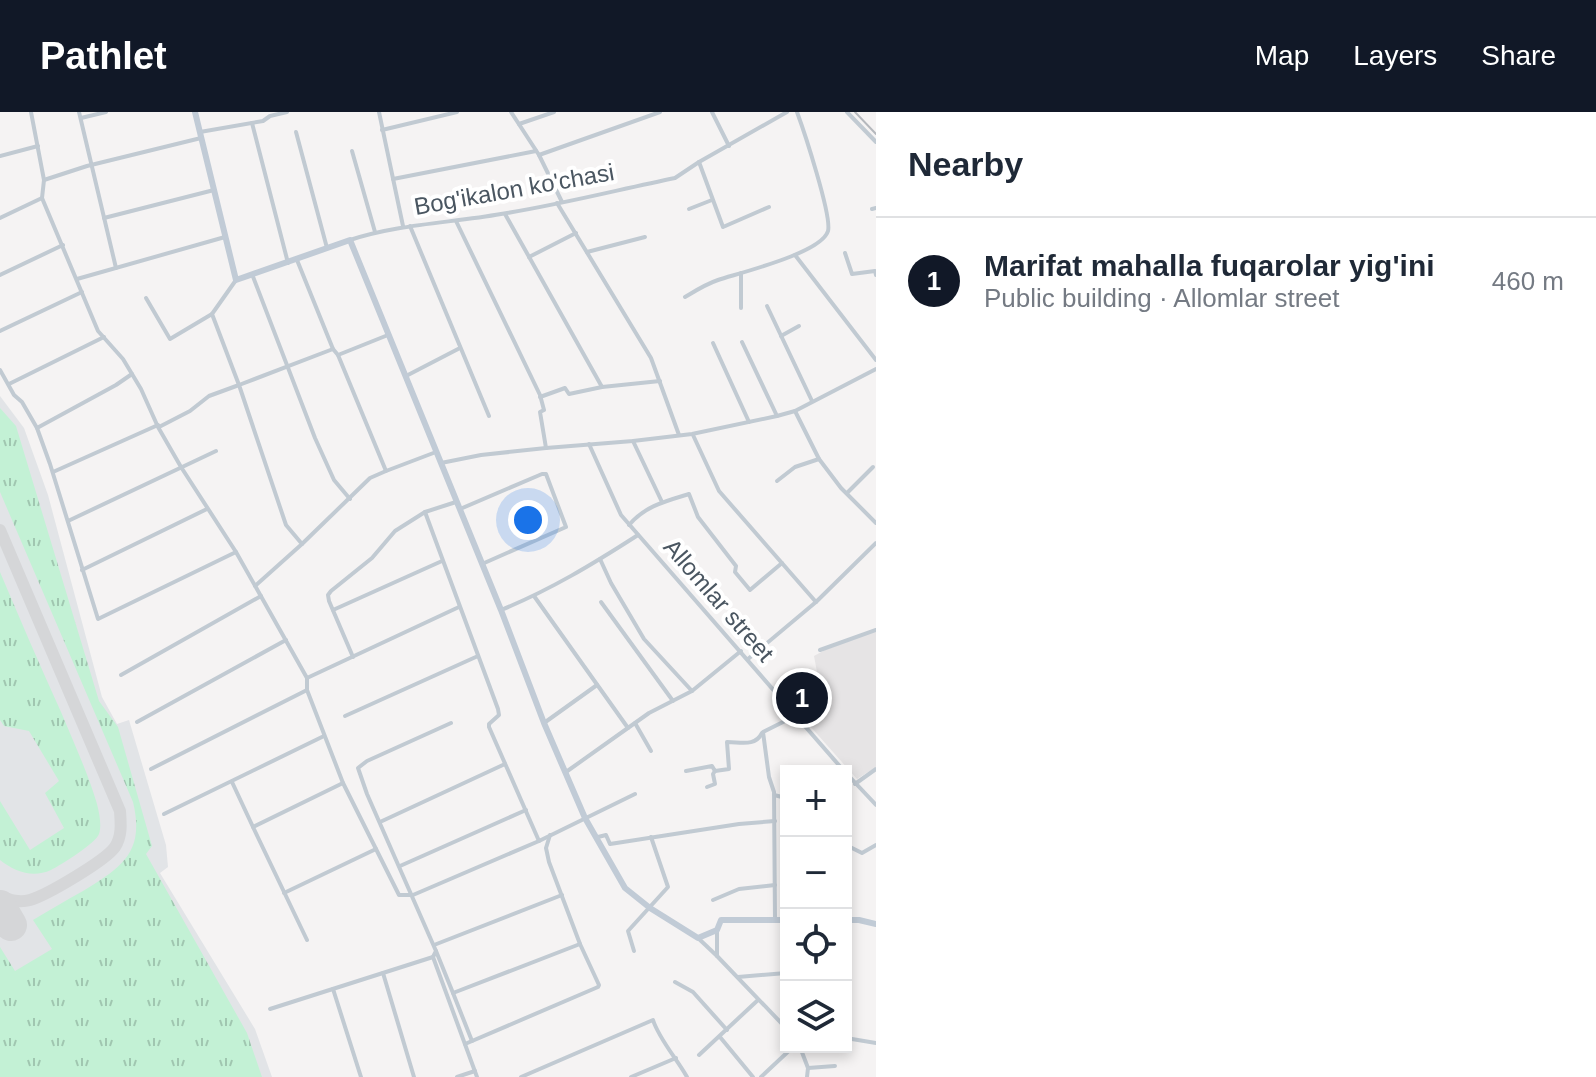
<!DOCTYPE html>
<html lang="en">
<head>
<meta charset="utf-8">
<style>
	body { margin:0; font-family:Helvetica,sans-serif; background:#f2f2f3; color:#1f2937 }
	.controls { position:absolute; right:24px; bottom:24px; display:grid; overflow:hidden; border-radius:0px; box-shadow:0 4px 12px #0003 }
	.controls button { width:72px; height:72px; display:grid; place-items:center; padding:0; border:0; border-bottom:2px solid #e0e1e3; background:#fff; color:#1f2937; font:40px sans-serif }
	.you { position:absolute; left:528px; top:408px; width:28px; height:28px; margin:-20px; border:6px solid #fff; border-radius:50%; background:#1a73e8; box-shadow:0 0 0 12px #1a73e833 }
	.badge { display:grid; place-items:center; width:52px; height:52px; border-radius:50%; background:#111827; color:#fff; font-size:26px; font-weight:700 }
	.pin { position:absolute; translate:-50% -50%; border:4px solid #fff; box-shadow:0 2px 8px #0006 }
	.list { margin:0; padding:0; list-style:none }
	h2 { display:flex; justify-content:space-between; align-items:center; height:104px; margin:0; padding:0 32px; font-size:34px }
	h2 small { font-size:26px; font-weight:400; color:#747a83 }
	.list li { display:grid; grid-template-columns:52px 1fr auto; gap:24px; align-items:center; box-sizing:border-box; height:128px; padding:0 32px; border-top:2px solid #e0e1e3 }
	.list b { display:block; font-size:30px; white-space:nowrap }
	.list p { margin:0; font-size:26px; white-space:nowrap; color:#747a83 }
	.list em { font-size:26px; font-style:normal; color:#747a83 }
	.icon { flex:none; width:44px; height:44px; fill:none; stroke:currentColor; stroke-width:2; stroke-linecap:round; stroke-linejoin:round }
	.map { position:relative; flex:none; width:876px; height:965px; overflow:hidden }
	header { display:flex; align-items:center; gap:48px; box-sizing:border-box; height:112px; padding:0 40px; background:#111827; color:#fff }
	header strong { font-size:38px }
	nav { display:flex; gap:44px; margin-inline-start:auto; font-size:28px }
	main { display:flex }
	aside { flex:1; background:#fff }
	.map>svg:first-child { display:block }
	.education { fill:#e6e4e5 }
	.airport { fill:#e2e4e7 }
	.grass { fill:url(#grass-tufts) }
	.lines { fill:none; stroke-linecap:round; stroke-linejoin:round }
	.taxiway { stroke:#d5d6d8; stroke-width:12 }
	.runway { stroke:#d5d6d8; stroke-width:32 }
	.street { stroke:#c1cad2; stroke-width:4 }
	.secondary { stroke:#c1cbd6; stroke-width:6 }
	.rail { stroke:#b5b8bd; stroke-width:2 }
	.labels { text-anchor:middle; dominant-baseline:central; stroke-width:8; stroke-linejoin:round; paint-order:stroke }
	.street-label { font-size:24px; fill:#4a5661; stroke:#fff }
</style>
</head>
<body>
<header>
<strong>Pathlet</strong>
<nav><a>Map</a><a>Layers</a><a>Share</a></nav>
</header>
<main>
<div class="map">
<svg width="876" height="965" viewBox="0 0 876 965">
	<defs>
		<pattern id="grass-tufts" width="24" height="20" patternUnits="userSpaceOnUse" patternTransform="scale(2)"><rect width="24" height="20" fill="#c3f1d5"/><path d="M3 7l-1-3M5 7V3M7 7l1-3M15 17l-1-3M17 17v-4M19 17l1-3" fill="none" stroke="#a0c6b0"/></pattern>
	</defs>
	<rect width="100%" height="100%" fill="#f5f3f3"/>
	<polygon class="education" points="876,519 876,655 857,667 810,614 790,589 817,560 814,544 825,538"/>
	<polygon class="airport" points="0,284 24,316 48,383 102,585 117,612 129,608 166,733 168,755 160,761 255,917 272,965 0,965"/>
	<g class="grass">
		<path d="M 0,296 L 16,314 L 99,589 L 118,615 L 152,734 L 146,742 L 247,921 L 262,965 L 0,965 L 0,835 L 15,859 L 52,837 L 33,808 C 50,798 66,788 83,779 C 122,755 145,740 133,690 L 0,380 Z"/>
		<path d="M 0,460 C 20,507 40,554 61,600 C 73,629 88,661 97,692 C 99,700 102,713 99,722 C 96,731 61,753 51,758 C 33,766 15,760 0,748 L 0,689 L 30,738 L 64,716 L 45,681 L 59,669 L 29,619 L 4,614 L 0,608 Z"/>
	</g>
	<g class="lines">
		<path class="taxiway" d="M 0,418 L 120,699 C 121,712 122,724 115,735 C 105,749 47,783 30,788 C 19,791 10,788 0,784"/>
		<polyline class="runway" points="0,794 11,813"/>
		<g class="street">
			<polyline points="31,0 44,68 42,86 98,219 123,247 141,277 158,315 181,355 236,440 307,566 307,578 343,671 399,783 413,783 539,729 635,682"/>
			<polyline points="79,0 116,156"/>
			<polyline points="379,0 403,114"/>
			<polyline points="511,0 539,43 562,90"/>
			<polyline points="712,0 729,34"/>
			<polyline points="847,0 876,30"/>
			<polyline points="81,6 106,0"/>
			<polyline points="252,11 288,151"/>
			<polyline points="519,12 554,0"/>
			<polyline points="382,18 457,0"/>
			<polyline points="200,20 263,9 270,4 287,0"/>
			<polyline points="296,20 327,136"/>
			<polyline points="352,39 375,120"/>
			<polyline points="539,43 660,0"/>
			<polyline points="0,44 38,34"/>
			<polyline points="699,50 723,115 769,95"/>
			<polyline points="393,67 536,39"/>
			<polyline points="44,68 87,54 201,26"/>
			<polyline points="557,91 651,246 679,323"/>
			<polyline points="689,97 712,88"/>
			<polyline points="872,97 876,96"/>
			<polyline points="505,102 602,275 660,269"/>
			<polyline points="0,106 42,86"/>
			<polyline points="104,106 214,78"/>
			<polyline points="456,109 540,283 544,298 540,300 546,336"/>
			<polyline points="410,114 489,304"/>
			<path d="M 350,128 C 399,112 450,111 501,102 C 559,93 617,78 675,66 L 699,50 L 787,0"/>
			<polyline points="587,140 645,125"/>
			<polyline points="845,141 852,162 875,159 876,163"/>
			<polyline points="795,143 876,248"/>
			<polyline points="529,145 576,121"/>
			<polyline points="297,148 333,237"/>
			<polyline points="741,161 741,196"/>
			<polyline points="252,162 315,326 334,368 350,387"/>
			<polyline points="0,163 63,133"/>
			<polyline points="77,167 225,125"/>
			<path d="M 685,185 C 695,179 706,172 718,168 C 739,161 822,141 828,119 C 832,104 804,19 797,0"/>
			<polyline points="146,186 170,227 212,202"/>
			<polyline points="767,194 812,289"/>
			<polyline points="0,219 82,180"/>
			<polyline points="781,224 799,214"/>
			<polyline points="742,230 777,304"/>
			<polyline points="713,231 749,310"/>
			<polyline points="338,243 386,359"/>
			<polyline points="0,258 14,283 22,290 37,316 50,352 98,507 236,440"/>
			<polyline points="406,264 460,236"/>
			<polyline points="9,272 104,225"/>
			<polyline points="540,285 565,276 569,282 602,275"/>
			<polyline points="795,299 819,347 841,376 876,411"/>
			<polyline points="37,316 116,273 132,262"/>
			<polyline points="693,323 719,379 816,490"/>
			<polyline points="633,329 662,390"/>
			<polyline points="589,332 621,403 844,659"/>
			<polyline points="441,351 481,343 546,336 633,329 692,322 777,304 795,299 876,257"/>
			<polyline points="53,360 158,313 159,315 190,299 209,284 239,273 212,202 236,168"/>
			<polyline points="777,369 795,355 819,347"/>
			<polyline points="847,381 873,355"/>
			<polyline points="460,397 542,362 546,362 566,415 482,452"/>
			<polyline points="425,400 498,597 499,603 489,612 489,615 539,729"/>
			<polyline points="68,409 216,339"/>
			<path d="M 629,413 C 645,394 666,389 689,382 L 698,405 L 736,454 L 735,460 L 750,478 L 782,451"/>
			<polyline points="302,432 370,366 386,359 436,340"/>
			<polyline points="600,447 611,471 644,527 692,579"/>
			<polyline points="82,458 207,397"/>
			<polyline points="255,474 302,432 286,413 239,273 333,237 338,243 388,223"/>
			<polyline points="534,484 628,616"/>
			<polyline points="601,490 673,589"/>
			<polyline points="333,498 442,449"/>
			<path d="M 501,498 C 550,478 593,452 638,423"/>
			<polyline points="820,538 876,518"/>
			<polyline points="353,545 329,489 328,483 331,479 372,446 395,419 425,400 456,390"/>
			<polyline points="748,547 816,490 876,431"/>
			<polyline points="121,563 261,484"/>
			<polyline points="307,566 459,495"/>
			<polyline points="345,604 478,544"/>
			<polyline points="137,610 286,528"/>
			<polyline points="451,611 367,649 358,656 367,682 436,839 433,845 477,965"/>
			<polyline points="544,611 597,573"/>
			<polyline points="635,611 651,639"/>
			<polyline points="151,657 307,578"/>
			<path d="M 686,659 L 712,654 L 715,659 L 729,657 L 727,630 C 741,630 755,635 762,621"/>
			<polyline points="566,660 649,601 692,579 741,539"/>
			<polyline points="846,661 876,693"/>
			<polyline points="232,670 253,715"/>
			<polyline points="855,672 876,657"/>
			<polyline points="707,675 715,672 713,662 715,659"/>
			<polyline points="774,683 786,686"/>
			<polyline points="164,702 324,624"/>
			<polyline points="380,710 505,652"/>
			<polyline points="598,725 606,723 610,732 739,712 775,709"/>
			<polyline points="846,733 862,741 876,733"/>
			<polyline points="400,754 526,698"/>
			<polyline points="284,781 376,737"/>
			<polyline points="713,788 739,777 775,773"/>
			<polyline points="775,808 774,680 769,665 763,620 795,604"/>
			<polyline points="717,819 717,844 786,916"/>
			<polyline points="698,826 717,844"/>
			<polyline points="307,828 253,715 343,671"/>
			<polyline points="434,833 562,783"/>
			<polyline points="436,839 453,881 580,832"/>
			<polyline points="634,839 628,819 668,775 651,725"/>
			<polyline points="383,861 414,965"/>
			<polyline points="738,865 786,861"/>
			<polyline points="675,870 693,880 727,918"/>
			<polyline points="333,877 361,965"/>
			<polyline points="453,881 472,929"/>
			<polyline points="270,897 433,845"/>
			<polyline points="720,925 753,965"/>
			<polyline points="852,927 876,931"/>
			<polyline points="465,932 598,875 599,873 580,832 549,750 546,736 550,723"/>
			<polyline points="800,935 808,956 807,965"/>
			<polyline points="699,943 758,888"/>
			<polyline points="808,956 835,954"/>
			<polyline points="457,965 475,959"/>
			<path d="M 521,965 L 653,908 C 659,927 677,947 687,965"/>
			<polyline points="631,965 676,946"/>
			<polyline points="761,965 793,935"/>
		</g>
		<g class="secondary">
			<polyline points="195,0 236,168 350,128 501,498 544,611 585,706 625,776 650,796 698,826 717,818 721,808 786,808"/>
			<polyline points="846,808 859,808 876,812"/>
		</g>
		<polyline class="rail" points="855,0 876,22"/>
	</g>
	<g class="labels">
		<g class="street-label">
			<text transform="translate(514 77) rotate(-10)">Bog'ikalon ko'chasi</text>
			<text transform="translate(719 488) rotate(49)">Allomlar street</text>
		</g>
	</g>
</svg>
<div class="controls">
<button>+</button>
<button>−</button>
<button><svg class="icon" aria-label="locate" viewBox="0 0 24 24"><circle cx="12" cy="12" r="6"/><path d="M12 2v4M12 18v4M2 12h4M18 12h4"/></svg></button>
<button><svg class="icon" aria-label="layers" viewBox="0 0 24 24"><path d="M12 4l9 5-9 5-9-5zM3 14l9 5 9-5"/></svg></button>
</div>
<div class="you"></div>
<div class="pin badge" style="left:802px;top:586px">1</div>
</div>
<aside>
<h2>Nearby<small></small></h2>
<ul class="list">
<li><span class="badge">1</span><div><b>Marifat mahalla fuqarolar yig'ini</b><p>Public building · Allomlar street</p></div><em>460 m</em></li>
</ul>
</aside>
</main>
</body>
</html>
